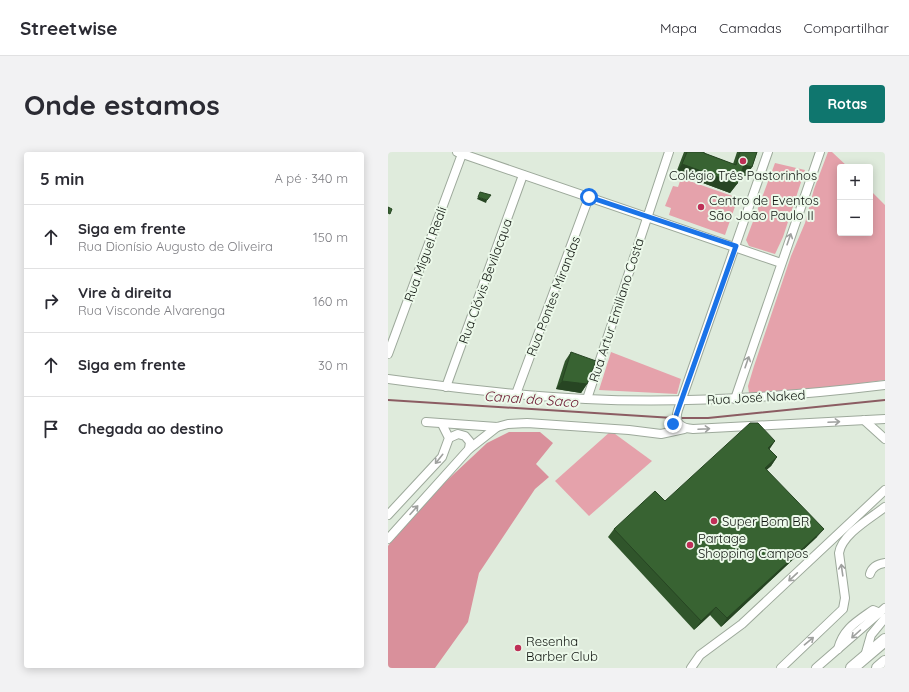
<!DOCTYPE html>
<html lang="pt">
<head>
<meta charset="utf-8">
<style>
	body { margin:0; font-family:Quicksand,sans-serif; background:#f2f2f3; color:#2b2b33 }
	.controls { position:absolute; right:12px; top:12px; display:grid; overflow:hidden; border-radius:4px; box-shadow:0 2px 10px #0003 }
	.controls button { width:36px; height:36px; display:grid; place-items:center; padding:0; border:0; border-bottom:1px solid #e1e1e2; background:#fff; color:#2b2b33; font:20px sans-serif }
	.stop { position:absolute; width:12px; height:12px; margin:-9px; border:3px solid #1a73e8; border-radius:50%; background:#fff }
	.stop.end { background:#1a73e8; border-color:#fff; box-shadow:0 1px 4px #0008 }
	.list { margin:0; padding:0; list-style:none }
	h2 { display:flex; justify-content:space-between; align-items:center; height:52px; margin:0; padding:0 16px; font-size:17px }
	h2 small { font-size:13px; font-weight:400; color:#7c7c81 }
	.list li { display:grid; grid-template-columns:26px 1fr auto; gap:12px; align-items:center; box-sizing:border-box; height:64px; padding:0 16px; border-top:1px solid #e1e1e2 }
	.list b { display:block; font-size:15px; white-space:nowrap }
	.list p { margin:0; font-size:13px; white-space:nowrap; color:#7c7c81 }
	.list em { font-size:13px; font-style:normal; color:#7c7c81 }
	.icon { flex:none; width:22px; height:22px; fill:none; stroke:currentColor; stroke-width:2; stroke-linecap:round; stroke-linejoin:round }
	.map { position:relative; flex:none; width:497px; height:516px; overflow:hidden; border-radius:4px }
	header { display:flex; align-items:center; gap:24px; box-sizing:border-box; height:56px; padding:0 20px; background:#fff; border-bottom:1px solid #e1e1e2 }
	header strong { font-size:19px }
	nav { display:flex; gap:22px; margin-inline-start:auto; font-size:14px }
	.intro { display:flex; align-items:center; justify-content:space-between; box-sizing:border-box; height:96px; padding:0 24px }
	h1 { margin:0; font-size:28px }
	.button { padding:10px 18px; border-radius:4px; background:#0f766e; color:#fff; font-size:14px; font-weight:700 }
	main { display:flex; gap:24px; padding:0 24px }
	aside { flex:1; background:#fff; border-radius:4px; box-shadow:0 2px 10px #0003 }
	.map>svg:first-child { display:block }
	.green { fill:#e5a2ab }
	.forest { fill:#d9909b }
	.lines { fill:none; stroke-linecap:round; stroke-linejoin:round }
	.stream { stroke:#8b5c62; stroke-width:2 }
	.minor-casing { stroke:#9da99b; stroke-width:10 }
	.highway-casing { stroke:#9da99b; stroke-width:14 }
	.minor { stroke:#fff; stroke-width:8 }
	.highway { stroke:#fff; stroke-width:12 }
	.wall { fill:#30552b }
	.shaded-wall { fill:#274523 }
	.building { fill:#386332; stroke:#274523 }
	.oneway { stroke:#9fa19f }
	.route { stroke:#1a73e8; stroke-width:5 }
	.poi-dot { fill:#be2f57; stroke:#ecf9ea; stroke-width:1.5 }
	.labels { text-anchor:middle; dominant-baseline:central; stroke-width:4; stroke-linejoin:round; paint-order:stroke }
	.poi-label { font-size:13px; fill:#101510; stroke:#ecf9ea; text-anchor:start }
	.street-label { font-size:13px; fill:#101510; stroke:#ecf9ea }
	.water-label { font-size:14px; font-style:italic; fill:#69132c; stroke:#ecf9ea }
</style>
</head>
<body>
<header>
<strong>Streetwise</strong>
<nav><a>Mapa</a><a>Camadas</a><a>Compartilhar</a></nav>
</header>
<div class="intro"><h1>Onde estamos</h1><a class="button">Rotas</a></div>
<main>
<aside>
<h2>5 min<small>A pé · 340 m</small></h2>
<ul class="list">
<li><svg class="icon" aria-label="ahead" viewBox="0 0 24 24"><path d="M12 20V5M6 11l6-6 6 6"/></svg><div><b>Siga em frente</b><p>Rua Dionísio Augusto de Oliveira</p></div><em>150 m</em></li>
<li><svg class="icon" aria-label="right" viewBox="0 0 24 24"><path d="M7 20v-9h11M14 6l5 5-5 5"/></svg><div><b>Vire à direita</b><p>Rua Visconde Alvarenga</p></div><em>160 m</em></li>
<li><svg class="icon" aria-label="ahead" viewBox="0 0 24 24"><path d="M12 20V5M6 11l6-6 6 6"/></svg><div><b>Siga em frente</b></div><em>30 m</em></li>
<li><svg class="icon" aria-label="arrive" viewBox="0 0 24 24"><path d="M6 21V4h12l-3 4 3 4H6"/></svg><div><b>Chegada ao destino</b></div></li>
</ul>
</aside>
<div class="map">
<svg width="497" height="516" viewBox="0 0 497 516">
	<rect width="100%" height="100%" fill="#dfebdc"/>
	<g class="green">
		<polygon points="440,0 444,0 460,15 452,15 452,81 482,81 482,38 497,53 497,228 414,239 361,241 360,234 366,214 403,104 417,71 426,37"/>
		<polygon points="387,11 417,18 395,85 387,102 361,94 358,88"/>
		<polygon points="293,26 350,46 337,83 281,63 283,56 277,54 285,34 290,35"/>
		<polygon points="223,200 293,227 289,242 211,238"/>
		<polygon points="223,279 264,309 201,364 167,329"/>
	</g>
	<polygon class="forest" points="121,280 152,280 165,291 148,312 161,325 147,337 91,421 80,470 47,516 0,516 0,394 22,363 99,291"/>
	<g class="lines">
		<g class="stream">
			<polyline points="0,248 285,266"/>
			<polyline points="293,266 320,266 497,248"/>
		</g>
		<defs>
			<g id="minor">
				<polyline points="69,0 393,111"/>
				<path d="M 380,0 L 290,258 C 286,271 292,276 305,277 L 497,267"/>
				<polyline points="0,202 74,2"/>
				<path d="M 0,227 C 66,236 132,244 198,247 C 298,252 398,245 497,233"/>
				<polyline points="58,235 135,23"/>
				<polyline points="128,242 201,45"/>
				<polyline points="199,247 281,0"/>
				<polyline points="347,247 432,0"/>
				<polyline points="476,268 497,287"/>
				<polyline points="38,270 109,275 120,272 139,271 241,278 273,282 296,277"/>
				<polyline points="61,286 70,282 77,284 82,290 81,297"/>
				<polyline points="0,363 54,305 61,286 54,272"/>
				<polyline points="0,387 81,297 109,275"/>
				<path d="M 482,422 C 484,415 490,412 497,411"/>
				<path d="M 450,497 C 455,477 468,470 485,458 L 492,461"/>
				<polyline points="477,504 483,483 497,466"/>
				<polyline points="303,516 312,503 354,472 497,338"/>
				<path d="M 393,516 L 455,457 L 457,446 L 451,401 C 454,382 483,366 497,355"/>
				<polyline points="428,516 497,456"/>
			</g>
			<g id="highway">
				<polyline points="464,516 497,488"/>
				<polyline points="490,516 497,510"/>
			</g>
		</defs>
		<use href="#minor" class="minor-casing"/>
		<use href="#highway" class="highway-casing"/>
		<use href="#minor" class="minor"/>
		<use href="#highway" class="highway"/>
	</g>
	<g class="wall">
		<polygon points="296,0 316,0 316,1 345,12 349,0 369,0 364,15 358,24 352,22 349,32 342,41 288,21"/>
		<polygon points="183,200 199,232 193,241 168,237 177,209"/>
		<polygon points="387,289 381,297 389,305 383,314 378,318 429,385 333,475 322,463 306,478 220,385 226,377"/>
	</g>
	<g class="shaded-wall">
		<polygon points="294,12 349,32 342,41 288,21"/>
		<polygon points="356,13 364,15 358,24 349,21"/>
		<polygon points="90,45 99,48 98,51 89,47"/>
		<polygon points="174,229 199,232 193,241 168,237"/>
		<polygon points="387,289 381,298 380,296"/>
		<polygon points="389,305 383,314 371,325 377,316"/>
		<polygon points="436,377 429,385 333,475 339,466"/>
		<polygon points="328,455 322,463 306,478 313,469"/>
	</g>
	<g class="building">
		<polygon points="299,0 316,0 316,1 348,13 352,0 369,0 364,15 356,13 349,32 294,12"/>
		<polygon points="92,40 103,43 99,48 90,45"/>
		<polygon points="0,55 4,57 2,62 0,61"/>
		<polygon points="183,200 208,209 199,232 174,229"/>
		<polygon points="362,271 370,271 387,289 380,296 389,305 377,316 436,377 339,466 328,455 313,469 226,377 267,339 277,349"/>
	</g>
	<defs><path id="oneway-shaft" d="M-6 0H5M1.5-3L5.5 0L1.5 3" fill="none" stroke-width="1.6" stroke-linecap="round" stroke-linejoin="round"/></defs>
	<g class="oneway">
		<use href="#oneway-shaft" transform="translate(401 87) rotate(-71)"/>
		<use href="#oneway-shaft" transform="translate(359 210) rotate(-71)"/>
		<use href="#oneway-shaft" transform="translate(446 270) rotate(-3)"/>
		<use href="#oneway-shaft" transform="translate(316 277) rotate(-3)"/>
		<use href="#oneway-shaft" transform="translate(51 307) rotate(129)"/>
		<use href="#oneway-shaft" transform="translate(26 358) rotate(-48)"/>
		<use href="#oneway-shaft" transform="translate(454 418) rotate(-98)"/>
		<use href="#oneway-shaft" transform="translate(405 425) rotate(137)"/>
		<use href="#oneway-shaft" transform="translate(468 482) rotate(138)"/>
		<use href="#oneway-shaft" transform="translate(421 489) rotate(-40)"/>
	</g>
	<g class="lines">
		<polyline class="route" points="201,45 348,94 285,272"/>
	</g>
	<g class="poi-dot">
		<circle cx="355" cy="9" r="4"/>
		<circle cx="313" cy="55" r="4"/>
		<circle cx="326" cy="369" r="4"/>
		<circle cx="302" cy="393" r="4"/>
		<circle cx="130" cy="496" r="4"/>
	</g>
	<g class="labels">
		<g class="poi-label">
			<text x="355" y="23" text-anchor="middle">Colégio Três Pastorinhos</text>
			<text x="321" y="48">Centro de Eventos<tspan x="321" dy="15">São João Paulo II</tspan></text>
			<text x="334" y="369">Super Bom BR</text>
			<text x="310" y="386">Partage<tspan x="310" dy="15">Shopping Campos</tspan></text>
			<text x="138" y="489">Resenha<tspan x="138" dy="15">Barber Club</tspan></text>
		</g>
		<g class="street-label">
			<text transform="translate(37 102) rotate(-70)">Rua Miguel Reali</text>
			<text transform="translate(97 129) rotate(-70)">Rua Clóvis Bevilacqua</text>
			<text transform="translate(165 144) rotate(-69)">Rua Pontes Mirandas</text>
			<text transform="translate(228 158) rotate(-72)">Rua Artur Emiliano Costa</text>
			<text transform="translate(368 245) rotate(-3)">Rua José Naked</text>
		</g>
		<g class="water-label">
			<text transform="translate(143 247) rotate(4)">Canal do Saco</text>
		</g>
	</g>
</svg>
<div class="controls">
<button>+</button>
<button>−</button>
</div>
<div class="stop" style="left:201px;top:45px"></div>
<div class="stop end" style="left:285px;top:272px"></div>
</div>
</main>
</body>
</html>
